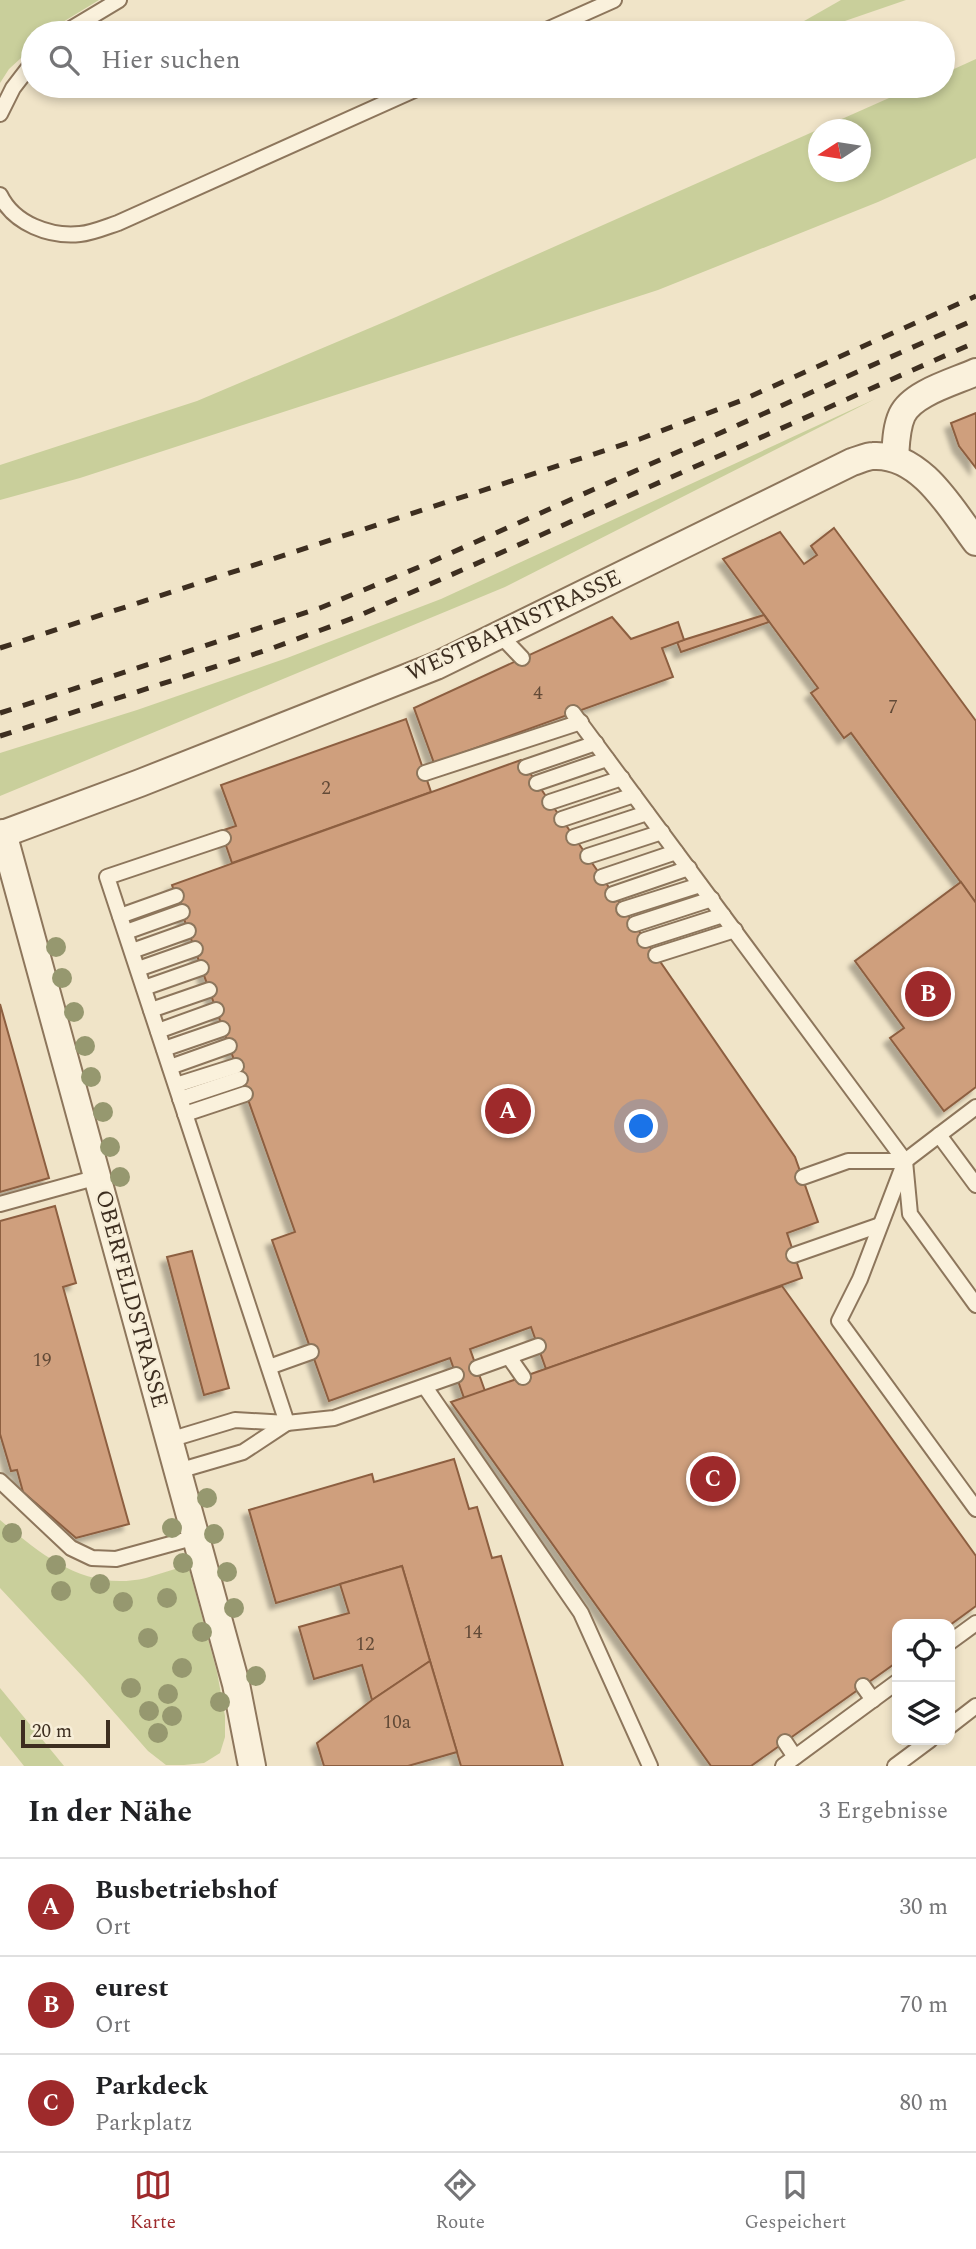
<!DOCTYPE html>
<html lang="de">
<head>
<meta charset="utf-8">
<style>
	body { margin:0; font-family:Spectral,serif; background:#f2f2f2; color:#202124 }
	.controls { position:absolute; right:21px; bottom:21px; display:grid; overflow:hidden; border-radius:14px; box-shadow:0 4px 10px #0003 }
	.controls button { width:63px; height:63px; display:grid; place-items:center; padding:0; border:0; border-bottom:2px solid #e0e0e0; background:#fff; color:#202124; font:35px sans-serif }
	.compass { position:absolute; left:808px; top:119px; width:63px; height:63px; border-radius:50%; background:#fff; box-shadow:0 4px 10px #0003; rotate:258deg }
	.scale { position:absolute; left:21px; bottom:18px; width:89px; box-sizing:border-box; padding-left:7px; border:4px solid #3d2e20; border-top:0; font-size:19px; line-height:24px; white-space:nowrap; color:#3d2e20; -webkit-text-stroke:5px #f7eed8; paint-order:stroke }
	.you { position:absolute; left:642px; top:1127px; width:24px; height:24px; margin:-18px; border:5px solid #fff; border-radius:50%; background:#1a73e8; box-shadow:0 0 0 10px #1a73e833 }
	.badge { display:grid; place-items:center; width:46px; height:46px; border-radius:50%; background:#9e2a2b; color:#fff; font-size:23px; font-weight:700 }
	.pin { position:absolute; translate:-50% -50%; border:4px solid #fff; box-shadow:0 2px 7px #0006 }
	.list { margin:0; padding:0; list-style:none }
	h2 { display:flex; justify-content:space-between; align-items:center; height:91px; margin:0; padding:0 28px; font-size:30px }
	h2 small { font-size:23px; font-weight:400; color:#757577 }
	.list li { display:grid; grid-template-columns:46px 1fr auto; gap:21px; align-items:center; box-sizing:border-box; height:98px; padding:0 28px; border-top:2px solid #e0e0e0 }
	.list b { display:block; font-size:26px; white-space:nowrap }
	.list p { margin:0; font-size:23px; white-space:nowrap; color:#757577 }
	.list em { font-size:23px; font-style:normal; color:#757577 }
	.icon { flex:none; width:38px; height:38px; fill:none; stroke:currentColor; stroke-width:2; stroke-linecap:round; stroke-linejoin:round }
	.map { position:relative; flex:none; width:976px; height:1766px; overflow:hidden }
	.search { position:absolute; background:#fff; box-shadow:0 4px 10px #0003; left:21px; right:21px; top:21px; height:77px; display:flex; align-items:center; gap:18px; box-sizing:border-box; padding:0 24px; border-radius:38px; color:#757577; font-size:26px }
	.sheet { height:385px; background:#fff }
	nav { display:flex; justify-content:space-around; align-items:center; box-sizing:border-box; height:98px; border-top:2px solid #e0e0e0; background:#fff; font-size:19px; color:#757577 }
	nav a { display:grid; justify-items:center; gap:4px }
	nav .on { color:#9e2a2b }
	.map>svg:first-child { display:block }
	.green { fill:#c9cf9b; fill-rule:evenodd }
	.building { fill:#cf9f7d; stroke:#8d5f41; stroke-width:2; filter:url(#shadow) }
	.lines { fill:none; stroke-linecap:round; stroke-linejoin:round }
	.service-casing { stroke:#8d765c; stroke-width:18 }
	.minor-casing { stroke:#8d765c; stroke-width:30 }
	.service { stroke:#faf1dc; stroke-width:14 }
	.minor { stroke:#faf1dc; stroke-width:26 }
	.rail { stroke:#3d2e20; stroke-width:5; stroke-dasharray:12 12; stroke-linecap:butt }
	.tree { fill:#96986f }
	.labels { text-anchor:middle; dominant-baseline:central; stroke-width:5; stroke-linejoin:round; paint-order:stroke }
	.number-label { font-size:19px; fill:#624a37 }
	.street-label { font-size:23px; fill:#3d2e20; stroke:#f7eed8 }
</style>
</head>
<body>
<div class="map">
<svg width="976" height="1766" viewBox="0 0 976 1766">
	<defs>
		<filter id="shadow"><feDropShadow dx="-6" dy="6" stdDeviation="2" flood-color="#0004"/></filter>
	</defs>
	<rect width="100%" height="100%" fill="#f0e4c8"/>
	<g class="green">
		<polygon points="0,0 99,0 58,25 48,33 33,33 33,47 9,69 0,83"/>
		<polygon points="841,0 906,0 810,33 783,33"/>
		<path d="M 976,59 L 976,158 L 878,202 L 658,290 L 80,478 L 0,500 L 0,465 L 197,401 L 396,317 L 916,86 L 943,86 L 943,74 ZM 818,130 L 860,130 L 860,172 L 818,172 Z"/>
		<polygon points="875,399 505,587 0,796 0,753 137,710 287,658 441,599"/>
		<path d="M 0,1520 C 43,1556 86,1592 146,1578 C 160,1574 174,1569 188,1565 L 217,1672 L 225,1716 L 225,1737 L 220,1753 L 204,1763 L 184,1765 L 166,1765 L 148,1751 L 84,1678 L 0,1588 Z"/>
		<polygon points="0,1688 64,1766 24,1766 0,1736"/>
	</g>
	<g class="building">
		<polygon points="976,413 976,468 959,446 951,423"/>
		<polygon points="834,528 976,721 976,903 851,733 844,738 811,693 818,688 723,559 780,532 804,564 817,555 811,546"/>
		<polygon points="764,615 769,622 681,652 677,642"/>
		<polygon points="612,617 631,639 678,622 684,640 662,648 673,677 434,763 414,708"/>
		<polygon points="406,719 431,792 232,863 221,831 236,826 221,785"/>
		<polygon points="521,760 795,1157 818,1222 787,1233 802,1278 546,1369 531,1327 470,1349 485,1391 464,1398 450,1358 329,1401 272,1240 295,1232 172,885"/>
		<polygon points="961,882 976,903 976,1087 944,1111 890,1038 904,1028 855,961"/>
		<polygon points="0,1004 49,1178 0,1192"/>
		<polygon points="55,1206 76,1283 63,1287 129,1524 76,1538 23,1492 17,1470 11,1471 0,1434 0,1221"/>
		<polygon points="192,1251 229,1388 204,1395 167,1257"/>
		<polygon points="782,1286 976,1556 976,1606 950,1625 897,1624 897,1662 751,1766 711,1766 451,1402"/>
		<polygon points="454,1459 469,1509 477,1507 492,1558 501,1556 563,1766 461,1766 402,1566 276,1603 249,1510 372,1474 374,1482"/>
		<polygon points="402,1566 430,1661 372,1700 362,1665 314,1679 299,1627 349,1613 340,1584"/>
		<polygon points="430,1661 457,1752 408,1766 324,1766 317,1743 372,1700"/>
	</g>
	<g class="lines">
		<defs>
			<g id="service">
				<polyline points="64,33 119,0"/>
				<polyline points="540,33 614,0"/>
				<polyline points="0,114 13,88 33,62"/>
				<path d="M 0,195 C 14,224 50,237 80,234 C 92,233 106,227 118,223 L 423,86"/>
				<polyline points="500,635 522,658"/>
				<polyline points="573,713 905,1161 910,1214 976,1305"/>
				<polyline points="526,767 596,743"/>
				<polyline points="425,773 581,722"/>
				<polyline points="537,783 607,759"/>
				<polyline points="550,802 622,778"/>
				<polyline points="562,819 634,795"/>
				<polyline points="574,837 647,813"/>
				<polyline points="223,838 107,877 287,1423"/>
				<polyline points="588,856 662,832"/>
				<polyline points="602,877 676,852"/>
				<polyline points="613,894 689,868"/>
				<polyline points="624,909 700,885"/>
				<polyline points="120,916 176,896"/>
				<polyline points="635,924 712,899"/>
				<polyline points="126,932 182,912"/>
				<polyline points="645,940 723,915"/>
				<polyline points="132,951 188,931"/>
				<polyline points="656,955 735,930"/>
				<polyline points="138,969 195,949"/>
				<polyline points="144,988 201,968"/>
				<polyline points="151,1010 209,990"/>
				<polyline points="158,1031 216,1010"/>
				<polyline points="164,1049 222,1029"/>
				<polyline points="170,1067 229,1046"/>
				<polyline points="176,1085 236,1066"/>
				<polyline points="180,1099 240,1079"/>
				<polyline points="185,1114 245,1094"/>
				<polyline points="939,1135 976,1107"/>
				<polyline points="803,1177 848,1161 905,1161"/>
				<polyline points="976,1185 939,1135 905,1161 860,1279 839,1321 976,1509"/>
				<polyline points="0,1204 98,1177"/>
				<polyline points="794,1255 880,1225"/>
				<polyline points="509,1357 523,1377"/>
				<polyline points="269,1367 311,1352"/>
				<polyline points="477,1368 538,1346"/>
				<polyline points="425,1387 581,1613 650,1766"/>
				<polyline points="169,1440 235,1420 287,1423 334,1418 456,1375"/>
				<polyline points="178,1471 243,1452 287,1423"/>
				<polyline points="0,1481 71,1548 92,1558 116,1559 196,1537"/>
				<polyline points="950,1642 976,1623"/>
				<polyline points="863,1686 873,1700"/>
				<polyline points="950,1726 976,1706"/>
				<polyline points="785,1742 795,1757"/>
				<polyline points="783,1766 897,1682"/>
				<polyline points="895,1766 930,1740"/>
			</g>
			<g id="minor">
				<path d="M 895,458 C 896,444 896,428 902,415 C 912,393 954,382 976,372"/>
				<polyline points="3,833 236,1684 252,1766"/>
				<path d="M 0,835 L 140,783 L 436,666 L 852,462 C 859,460 867,456 873,456 C 921,453 952,510 976,542"/>
			</g>
		</defs>
		<use href="#service" class="service-casing"/>
		<use href="#minor" class="minor-casing"/>
		<use href="#service" class="service"/>
		<use href="#minor" class="minor"/>
		<g class="rail">
			<polyline points="0,648 640,439 740,401 976,296"/>
			<polyline points="0,713 320,608 424,565 976,319"/>
			<polyline points="0,736 270,649 356,617 976,342"/>
		</g>
	</g>
	<g class="tree">
		<circle cx="56" cy="947" r="10"/>
		<circle cx="62" cy="978" r="10"/>
		<circle cx="74" cy="1012" r="10"/>
		<circle cx="85" cy="1046" r="10"/>
		<circle cx="91" cy="1077" r="10"/>
		<circle cx="103" cy="1112" r="10"/>
		<circle cx="110" cy="1147" r="10"/>
		<circle cx="120" cy="1177" r="10"/>
		<circle cx="207" cy="1498" r="10"/>
		<circle cx="172" cy="1528" r="10"/>
		<circle cx="12" cy="1533" r="10"/>
		<circle cx="214" cy="1534" r="10"/>
		<circle cx="183" cy="1563" r="10"/>
		<circle cx="56" cy="1565" r="10"/>
		<circle cx="227" cy="1572" r="10"/>
		<circle cx="100" cy="1584" r="10"/>
		<circle cx="61" cy="1591" r="10"/>
		<circle cx="167" cy="1598" r="10"/>
		<circle cx="123" cy="1602" r="10"/>
		<circle cx="234" cy="1608" r="10"/>
		<circle cx="202" cy="1632" r="10"/>
		<circle cx="148" cy="1638" r="10"/>
		<circle cx="182" cy="1668" r="10"/>
		<circle cx="256" cy="1676" r="10"/>
		<circle cx="131" cy="1688" r="10"/>
		<circle cx="168" cy="1694" r="10"/>
		<circle cx="220" cy="1702" r="10"/>
		<circle cx="149" cy="1711" r="10"/>
		<circle cx="172" cy="1716" r="10"/>
		<circle cx="158" cy="1733" r="10"/>
	</g>
	<g class="labels">
		<g class="number-label">
			<text x="538" y="693">4</text>
			<text x="893" y="707">7</text>
			<text x="326" y="788">2</text>
			<text x="42" y="1360">19</text>
			<text x="473" y="1632">14</text>
			<text x="365" y="1644">12</text>
			<text x="397" y="1722">10a</text>
		</g>
		<g class="street-label">
			<text transform="translate(514 626) rotate(-25)">WESTBAHNSTRASSE</text>
			<text transform="translate(131 1299) rotate(75)">OBERFELDSTRASSE</text>
		</g>
	</g>
</svg>
<div class="controls">
<button><svg class="icon" aria-label="locate" viewBox="0 0 24 24"><circle cx="12" cy="12" r="6"/><path d="M12 2v4M12 18v4M2 12h4M18 12h4"/></svg></button>
<button><svg class="icon" aria-label="layers" viewBox="0 0 24 24"><path d="M12 4l9 5-9 5-9-5zM3 14l9 5 9-5"/></svg></button>
</div>
<svg class="compass" viewBox="-18 -18 36 36"><path d="M0-13l5 13h-10z" fill="#e53935"/><path d="M0 13l5-13h-10z" fill="#757577"/></svg>
<div class="scale">20 m</div>
<div class="you"></div>
<div class="pin badge" style="left:508px;top:1111px">A</div>
<div class="pin badge" style="left:928px;top:994px">B</div>
<div class="pin badge" style="left:713px;top:1479px">C</div>
<div class="search"><svg class="icon" aria-label="search" viewBox="0 0 24 24"><circle cx="10" cy="10" r="6"/><path d="M15 15l6 6"/></svg>Hier suchen</div>
</div>
<section class="sheet">
<h2>In der Nähe<small>3 Ergebnisse</small></h2>
<ul class="list">
<li><span class="badge">A</span><div><b>Busbetriebshof</b><p>Ort</p></div><em>30 m</em></li>
<li><span class="badge">B</span><div><b>eurest</b><p>Ort</p></div><em>70 m</em></li>
<li><span class="badge">C</span><div><b>Parkdeck</b><p>Parkplatz</p></div><em>80 m</em></li>
</ul>
</section>
<nav>
<a class="on"><svg class="icon" aria-label="map" viewBox="0 0 24 24"><path d="M3 6l6-2 6 2 6-2v14l-6 2-6-2-6 2zM9 4v14M15 6v14"/></svg>Karte</a>
<a><svg class="icon" aria-label="directions" viewBox="0 0 24 24"><path d="M12 3l9 9-9 9-9-9zM9 14v-3h6M13 9l2 2-2 2"/></svg>Route</a>
<a><svg class="icon" aria-label="saved" viewBox="0 0 24 24"><path d="M7 4h10v16l-5-4-5 4z"/></svg>Gespeichert</a>
</nav>
</body>
</html>
